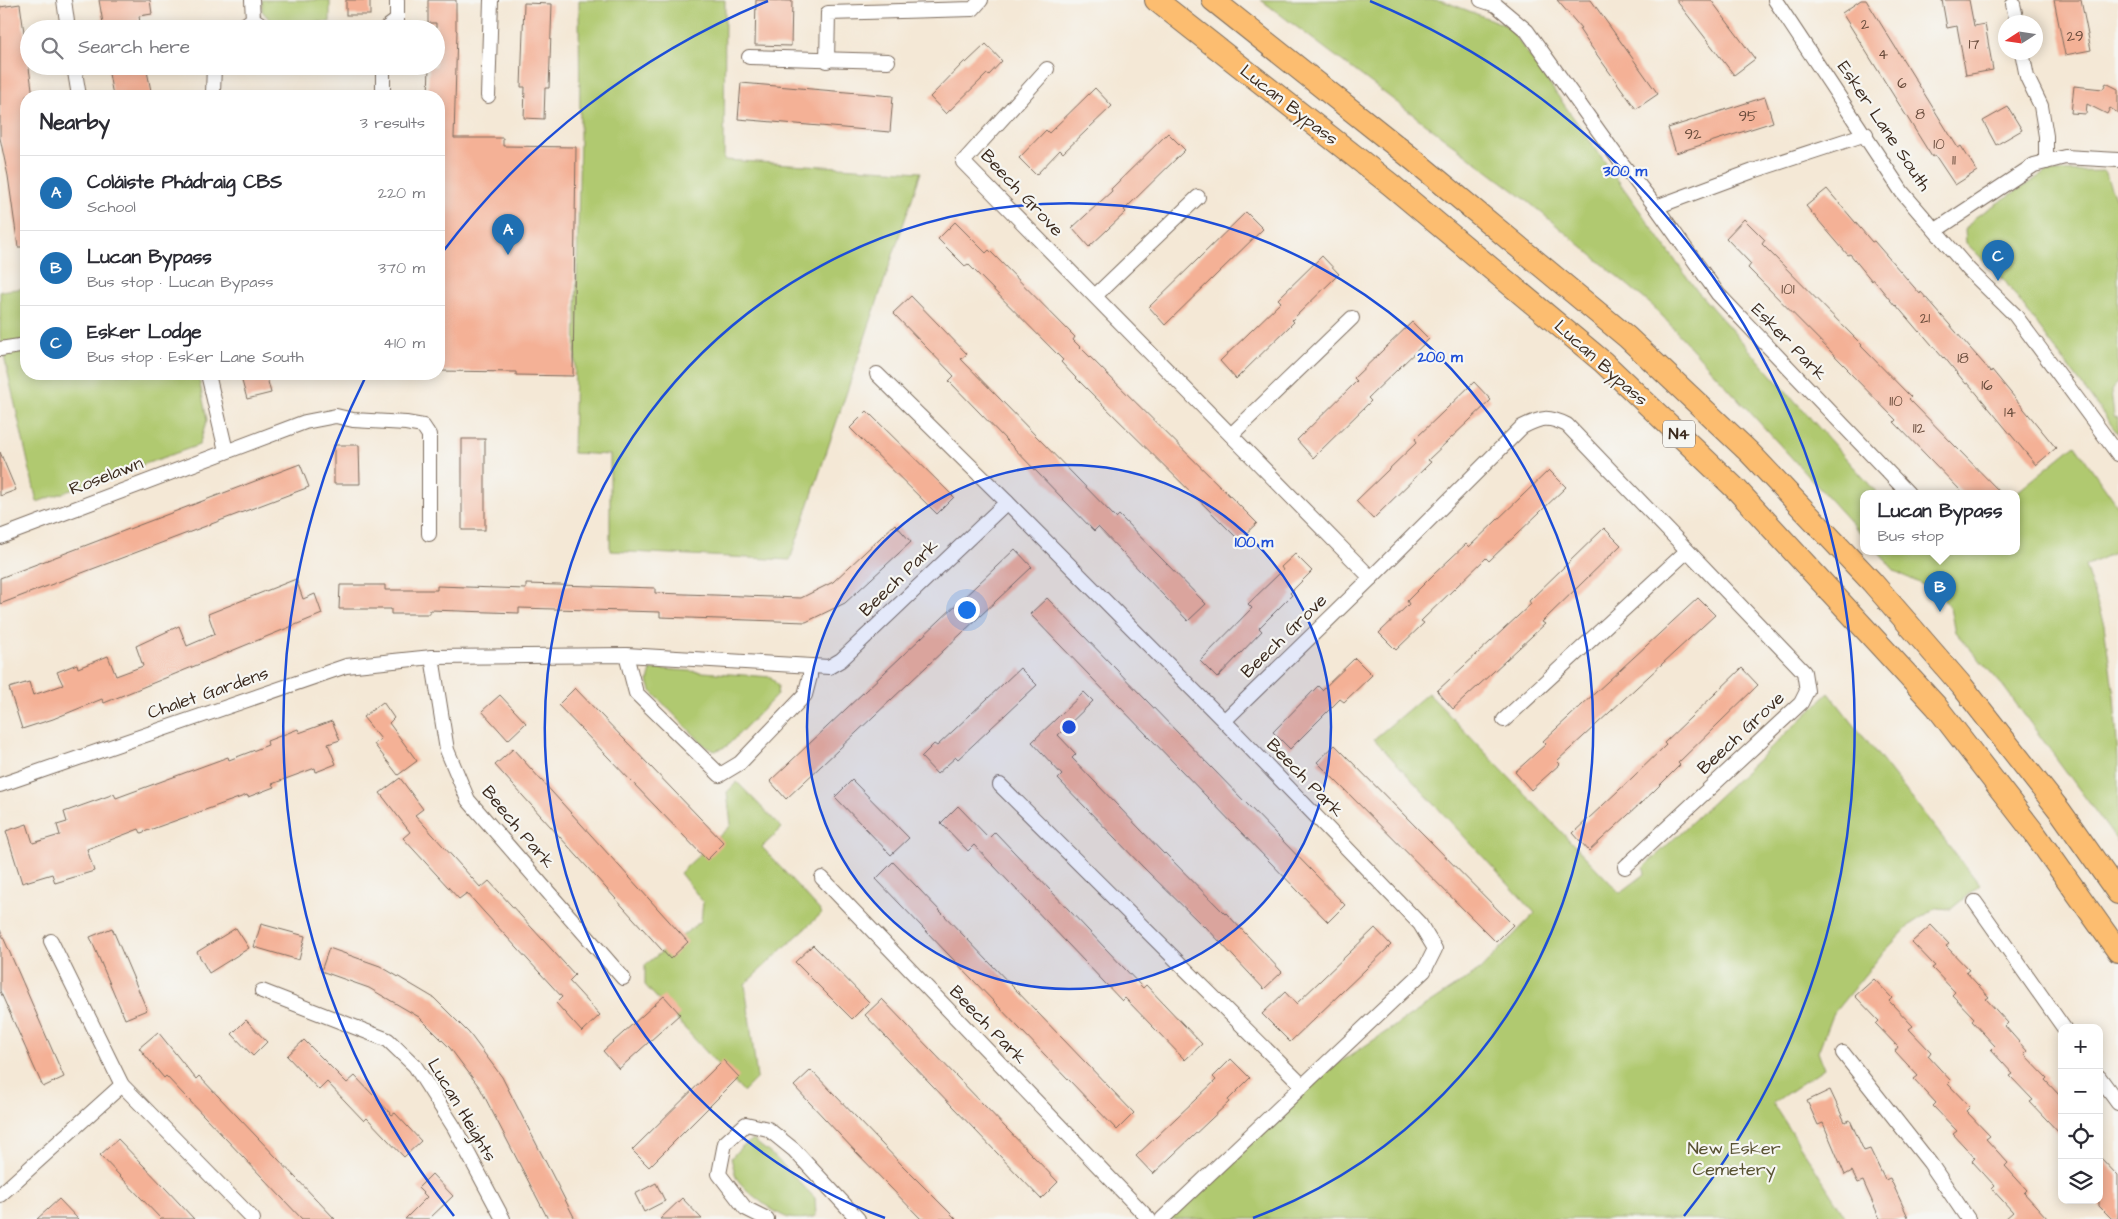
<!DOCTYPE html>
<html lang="en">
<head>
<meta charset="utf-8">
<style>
	body { margin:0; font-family:"Architects Daughter",sans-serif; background:#f2f2f3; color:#2b2b33 }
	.controls { position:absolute; right:15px; bottom:15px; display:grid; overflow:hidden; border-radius:10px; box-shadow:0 2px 12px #0003 }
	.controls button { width:45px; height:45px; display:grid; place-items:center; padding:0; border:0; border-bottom:1px solid #e1e1e2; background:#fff; color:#2b2b33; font:25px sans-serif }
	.compass { position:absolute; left:1998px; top:15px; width:45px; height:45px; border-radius:50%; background:#fff; box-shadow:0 2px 12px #0003; rotate:258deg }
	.you { position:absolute; left:966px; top:609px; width:18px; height:18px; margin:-12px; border:4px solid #fff; border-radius:50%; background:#1a73e8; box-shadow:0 0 0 8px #1a73e833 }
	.badge { display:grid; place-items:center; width:32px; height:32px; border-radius:50%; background:#1f6fb2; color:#fff; font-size:16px; font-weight:700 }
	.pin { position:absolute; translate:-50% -41px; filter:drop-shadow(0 1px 2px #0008) }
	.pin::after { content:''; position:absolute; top:26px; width:18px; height:15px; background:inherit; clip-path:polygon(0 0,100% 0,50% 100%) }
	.popup { position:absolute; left:1860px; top:490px; width:160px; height:65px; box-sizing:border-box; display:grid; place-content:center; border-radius:10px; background:#fff; filter:drop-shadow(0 1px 4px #0005); font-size:16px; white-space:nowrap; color:#7c7c81 }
	.popup b { font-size:19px; color:#2b2b33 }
	.popup::after { content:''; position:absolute; left:50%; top:100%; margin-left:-10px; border:10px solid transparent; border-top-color:#fff }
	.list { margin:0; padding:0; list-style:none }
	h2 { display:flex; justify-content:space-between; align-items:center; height:65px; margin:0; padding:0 20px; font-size:21px }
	h2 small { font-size:16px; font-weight:400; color:#7c7c81 }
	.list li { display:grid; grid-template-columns:32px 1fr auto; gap:15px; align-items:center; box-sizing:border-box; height:75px; padding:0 20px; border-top:1px solid #e1e1e2 }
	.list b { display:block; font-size:19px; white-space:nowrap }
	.list p { margin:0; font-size:16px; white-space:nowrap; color:#7c7c81 }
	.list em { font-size:16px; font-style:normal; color:#7c7c81 }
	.icon { flex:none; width:28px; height:28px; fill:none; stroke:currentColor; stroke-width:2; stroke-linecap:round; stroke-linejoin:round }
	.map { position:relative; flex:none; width:2118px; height:1219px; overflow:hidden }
	.search { position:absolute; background:#fff; box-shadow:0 2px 12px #0003; left:20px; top:20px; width:425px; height:55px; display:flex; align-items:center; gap:12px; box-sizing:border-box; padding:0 18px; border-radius:28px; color:#7c7c81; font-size:19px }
	.panel { position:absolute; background:#fff; box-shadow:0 2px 12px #0003; left:20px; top:90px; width:425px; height:290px; border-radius:20px }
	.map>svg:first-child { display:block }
	.green { fill:#b0c96f; stroke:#767a46 }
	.building { fill:#f4b196 }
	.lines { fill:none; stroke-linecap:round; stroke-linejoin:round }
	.minor-casing { stroke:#7c6c5e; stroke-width:16 }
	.trunk-casing { stroke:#7c6c5e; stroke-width:24 }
	.minor { stroke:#fff; stroke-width:14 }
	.trunk { stroke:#fcbd6f; stroke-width:22 }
	.ring { fill:none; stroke:#1d4ed8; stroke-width:2.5 }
	.labels { text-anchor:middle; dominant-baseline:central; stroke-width:4.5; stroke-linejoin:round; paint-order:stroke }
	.number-label { font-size:15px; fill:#694c3c }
	.shield { fill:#f6f6f2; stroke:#73675e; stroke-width:1 }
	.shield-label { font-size:16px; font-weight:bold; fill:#3b2a1e }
	.street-label { font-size:18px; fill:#3b2a1e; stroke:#f6f6f2 }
	.park-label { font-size:18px; fill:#585232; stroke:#f6f6f2 }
	.centre { fill:#1d4ed8; stroke:#f6f6f2; stroke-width:2.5 }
	.ring-label { font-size:15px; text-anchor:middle; font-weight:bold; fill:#1d4ed8; stroke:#f6f6f2; stroke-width:4.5; stroke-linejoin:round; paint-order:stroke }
</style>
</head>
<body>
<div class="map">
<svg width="2118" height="1219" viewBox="0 0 2118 1219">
	<rect width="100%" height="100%" fill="#f6f6f2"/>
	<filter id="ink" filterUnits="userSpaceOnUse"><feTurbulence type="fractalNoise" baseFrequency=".02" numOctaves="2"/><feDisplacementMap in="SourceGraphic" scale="10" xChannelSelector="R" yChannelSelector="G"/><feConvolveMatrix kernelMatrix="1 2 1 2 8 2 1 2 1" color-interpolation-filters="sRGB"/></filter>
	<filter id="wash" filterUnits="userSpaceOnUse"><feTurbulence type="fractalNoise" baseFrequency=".0096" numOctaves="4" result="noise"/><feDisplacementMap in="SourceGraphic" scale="20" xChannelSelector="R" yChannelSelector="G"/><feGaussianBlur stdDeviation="1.12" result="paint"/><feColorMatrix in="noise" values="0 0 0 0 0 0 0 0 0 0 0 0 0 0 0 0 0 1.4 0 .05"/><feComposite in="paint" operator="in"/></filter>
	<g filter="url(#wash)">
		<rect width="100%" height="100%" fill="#f4e8d6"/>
		<g class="green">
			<polygon points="262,0 330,0 330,22 273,23 262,11"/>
			<polygon points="579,0 725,0 724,160 921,172 790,560 610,551 610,455 573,453 580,136"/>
			<polygon points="1261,0 1436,0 1443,1 1508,26 1697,291 1877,493 1864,493 1864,537 1654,307 1525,199"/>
			<polygon points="2104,171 2118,204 2118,381 2111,391 2114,416 2118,418 2118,434 2004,280 1966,243 1965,230 1974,218 2046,172"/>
			<polygon points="26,288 26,374 198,374 207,420 199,445 37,502 0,338 0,291"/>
			<polygon points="2075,445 2118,506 2118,551 2085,566 2104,625 2114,696 2118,760 2118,842 2003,686 1955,632 1950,608 1945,601 1935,591 1895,571 1877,551 1921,551 1913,553 1927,551 2016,551 2016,493"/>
			<polygon points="662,669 771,677 778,686 777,695 727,746 715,751 706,747 651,691 648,681 651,670"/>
			<polygon points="1428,693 1620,893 1645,874 1644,867 1829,693 1980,885 1951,909 1936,908 1911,924 1881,955 1832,1015 1818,1052 1824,1068 1773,1103 1847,1219 1165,1219 1298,1090 1480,970 1535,913 1374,739"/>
			<polygon points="737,782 782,828 762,847 822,913 745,984 757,1078 743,1092 645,985 645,965 701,921 703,902 680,873 731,825 727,792"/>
			<path d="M 753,1140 L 776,1158 L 815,1198 L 816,1216 C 808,1219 798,1219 789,1218 C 776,1215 742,1189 736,1177 C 734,1171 733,1164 731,1158 L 741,1147 Z"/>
		</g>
		<g id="blocks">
			<g class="building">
				<polygon points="99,0 150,0 152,14 139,16 141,29 104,29"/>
				<rect x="346" y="0" width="24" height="15"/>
				<polygon points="428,0 456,0 456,30 457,31 454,138 503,138 503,146 576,147 573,376 516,375 516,372 439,371 439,96 428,96 429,66 436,66 436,23 428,23"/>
				<polygon points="756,0 792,1 791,46 755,45"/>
				<polygon points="1557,0 1591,0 1658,94 1636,109 1587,41 1579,29 1581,28"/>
				<polygon points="1676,0 1711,0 1755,59 1734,75"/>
				<polygon points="1861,0 1866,0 1958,148 1961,146 1977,171 1955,185 1935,155 1932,157 1842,13"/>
				<polygon points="1942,0 1969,0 1974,26 1985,24 1993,70 1966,75 1957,26 1947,28"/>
				<polygon points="2054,0 2081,0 2091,50 2065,55"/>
				<polygon points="524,3 552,4 549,88 545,88 544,119 524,118 525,87 521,87"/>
				<polygon points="20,4 33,96 26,96 26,247 18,247 8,176 0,138 0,7"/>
				<polygon points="986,44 1002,61 989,75 987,74 946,114 930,97 965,61 966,63"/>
				<polygon points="117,66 146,66 152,96 113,96 108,68"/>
				<polygon points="741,83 893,96 890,132 738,119"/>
				<polygon points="2106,83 2118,89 2118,113 2110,108 2107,114 2087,104 2086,114 2071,113 2074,86 2103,89"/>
				<polygon points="1095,88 1112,106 1063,153 1060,150 1036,175 1019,158 1046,130 1049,133"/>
				<polygon points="1765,97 1773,122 1676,153 1668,128"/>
				<polygon points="2008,107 2022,130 1996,145 1983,121"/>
				<polygon points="1168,133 1185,150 1124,210 1126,212 1089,247 1072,228 1112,191 1111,189"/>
				<polygon points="1827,189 1872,242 1874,241 1920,294 1921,292 1991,372 1992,370 2056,448 2036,465 1968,383 1966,384 1944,357 1943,358 1920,331 1919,332 1896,305 1895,306 1873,279 1872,281 1850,254 1848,255 1806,206"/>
				<polygon points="1246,212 1263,229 1165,325 1149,307"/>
				<polygon points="1744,219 1765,240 1762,244 1862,345 1861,346 1911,397 1909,399 2001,493 1963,493 1894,422 1896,420 1847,370 1848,369 1748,268 1751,264 1726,238"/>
				<polygon points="955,222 986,253 989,250 1075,337 1073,340 1257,523 1239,540 1074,376 1061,362 1063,360 968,264 965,266 938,239"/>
				<polygon points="1322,256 1339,274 1292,320 1294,322 1236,379 1220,361 1281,302 1278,299"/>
				<polygon points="911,296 967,354 961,359 1116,518 1119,515 1206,604 1188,621 1098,527 1094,531 949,381 954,376 893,313"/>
				<polygon points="1412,322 1429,339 1368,398 1371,401 1313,458 1297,440 1357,381 1354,378"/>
				<polygon points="240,374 266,374 271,393 247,399"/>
				<polygon points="1474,382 1491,400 1428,460 1431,462 1373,519 1356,501 1417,442 1415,439"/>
				<polygon points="867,411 954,497 937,514 850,428"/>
				<rect x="462" y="439" width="23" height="91"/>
				<polygon points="334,445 359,445 360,484 334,484"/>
				<polygon points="0,452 16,490 0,496"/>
				<polygon points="300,464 309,487 0,604 0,578"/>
				<polygon points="1549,470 1566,487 1489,561 1486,558 1455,588 1421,621 1424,623 1396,650 1379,633 1409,604 1407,601 1434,574 1466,544 1469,547"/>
				<polygon points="895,524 911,542 845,603 806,622 660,617 660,612 519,608 519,613 430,610 430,614 391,614 391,609 339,609 340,585 385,585 385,590 437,590 437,586 526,589 526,584 655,588 655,593 801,598 833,582"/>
				<polygon points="1604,528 1621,545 1542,622 1545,624 1453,709 1437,691 1531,604 1529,601"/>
				<polygon points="1015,549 1032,567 786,799 770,781"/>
				<polygon points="1295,554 1312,571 1290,593 1292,595 1259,628 1262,631 1217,678 1200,661 1252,608 1248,604 1283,570 1281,567"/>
				<polygon points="296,579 303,599 315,594 322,614 104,703 102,699 53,719 22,729 9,688 29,682 33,695 63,685 57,672 77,664 78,668 108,656 116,676 143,666 136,646 179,626 187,646 215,634 208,614"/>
				<polygon points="1047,598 1345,905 1328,922 1030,614"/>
				<polygon points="1698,598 1715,615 1557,761 1560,764 1531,790 1515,772 1546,744 1543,741"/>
				<polygon points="1355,658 1372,675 1344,702 1340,699 1290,749 1273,732 1318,686 1322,690"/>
				<polygon points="1020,668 1037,685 958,759 956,757 937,774 921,757 934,744 937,746"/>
				<polygon points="1742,668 1758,685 1678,763 1680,765 1653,792 1589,851 1573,833 1633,777 1666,745 1664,743"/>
				<polygon points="575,688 724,843 707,860 558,705"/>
				<polygon points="1084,692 1093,701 1058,735 1076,754 1072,758 1164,854 1165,853 1225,914 1226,913 1282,972 1264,989 1205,926 1204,927 1143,867 1058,779 1062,775 1032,742"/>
				<polygon points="500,695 526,723 508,740 482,711"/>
				<polygon points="383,702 394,718 389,723 417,761 398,775 374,744 381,739 363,717"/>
				<polygon points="332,721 340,740 328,744 336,764 316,772 315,768 272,784 274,787 248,797 247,795 141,833 139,829 87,849 94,871 55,883 52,874 22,883 6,831 27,824 33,843 60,835 57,825 67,822 64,812 114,794 116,798 228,757 229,760 268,745 267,741 298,729 299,733"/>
				<polygon points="1335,745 1513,925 1496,942 1317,762"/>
				<polygon points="513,749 688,942 670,959 495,765"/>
				<polygon points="400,778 423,809 415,815 481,888 489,881 575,975 569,981 600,1015 582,1032 556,1003 562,997 484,912 467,893 459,899 403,838 410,832 380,793"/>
				<polygon points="852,780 909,838 891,855 835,797"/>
				<polygon points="958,806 989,838 995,832 1143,988 1146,985 1202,1044 1185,1060 1125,998 1122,1001 974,845 968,851 941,823"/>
				<polygon points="893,862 1134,1113 1117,1130 876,879"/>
				<polygon points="261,924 305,936 299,960 254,947"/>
				<polygon points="1931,925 1949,944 1946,946 1969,970 1966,972 1989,997 1986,999 2008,1023 2005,1026 2027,1051 2024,1054 2047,1078 2045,1080 2062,1098 2062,1136 2030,1102 2033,1100 2010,1076 2013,1074 1991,1050 1995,1046 1972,1021 1974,1018 1952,995 1955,992 1932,968 1935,966 1912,942"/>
				<polygon points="112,928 147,1010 125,1019 90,937"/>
				<polygon points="236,928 249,948 209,973 197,952"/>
				<polygon points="1375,928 1391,945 1290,1042 1262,1014 1285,992 1296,1004"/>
				<polygon points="0,930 64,1077 43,1087 0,991"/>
				<polygon points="813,945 869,1002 852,1019 795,962"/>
				<polygon points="329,948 380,966 434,998 469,1033 502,1077 575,1219 548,1219 480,1088 450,1048 419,1017 369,988 321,971"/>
				<polygon points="1874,979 1892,998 1889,1001 1913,1026 1909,1029 1931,1052 1928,1056 1951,1081 1948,1084 1970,1107 1966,1111 1990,1136 1986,1139 2008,1163 2005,1166 2027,1190 2024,1193 2048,1219 2005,1219 2013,1212 1991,1188 1994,1185 1972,1161 1975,1158 1953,1134 1957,1131 1933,1106 1936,1103 1914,1079 1918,1076 1895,1051 1898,1047 1876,1024 1879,1021 1855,996"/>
				<polygon points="664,996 680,1014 619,1069 603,1051"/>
				<polygon points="882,999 1058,1182 1041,1199 865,1015"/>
				<polygon points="246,1020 267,1042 253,1056 232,1034"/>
				<polygon points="158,1032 196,1079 199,1076 335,1219 302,1219 166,1076 164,1078 139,1048"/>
				<polygon points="304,1040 347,1083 355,1076 392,1115 395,1113 421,1141 404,1157 367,1118 364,1121 327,1082 319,1090 287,1056"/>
				<polygon points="1231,1059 1250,1078 1228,1100 1229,1102 1153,1174 1136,1156 1216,1080 1213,1077"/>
				<polygon points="723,1060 739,1077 649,1167 632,1150"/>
				<polygon points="811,1070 903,1166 956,1219 921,1219 855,1151 794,1086"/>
				<polygon points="1830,1090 1845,1122 1850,1120 1864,1151 1870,1149 1885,1180 1890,1178 1909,1219 1880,1219 1863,1181 1858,1183 1852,1171 1845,1175 1823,1123 1818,1125 1807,1101"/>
				<polygon points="118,1139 166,1189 194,1219 161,1219 100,1155"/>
				<polygon points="2099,1156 2118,1176 2118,1219 2112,1219 2099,1206"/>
				<polygon points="432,1174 453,1196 429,1219 405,1219 427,1197 418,1188"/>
				<polygon points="656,1183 665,1201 644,1212 635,1194"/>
				<polygon points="682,1198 702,1219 660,1219"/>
				<polygon points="59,1199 78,1219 37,1219"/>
			</g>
		</g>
	</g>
	<g filter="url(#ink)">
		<use href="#blocks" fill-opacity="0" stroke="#7c6c5e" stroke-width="1"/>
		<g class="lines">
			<defs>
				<g id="minor">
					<polyline points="64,0 68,29"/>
					<polyline points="252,0 253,19 267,28 295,29"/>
					<polyline points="1481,0 1496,5 1527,31 1620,161 1656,207 1718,294 1908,493"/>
					<polyline points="1775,0 1902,192 1969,270 2015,315 2118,454"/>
					<polyline points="2013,4 2017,22"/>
					<polyline points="214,29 240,28 253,19"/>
					<polyline points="385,29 397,20 397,0"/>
					<polyline points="2022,52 2027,77 2041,106 2046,136 2046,162"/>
					<polyline points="749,57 888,61"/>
					<polyline points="827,61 828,13 973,9 981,0"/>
					<polyline points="74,66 79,96"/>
					<polyline points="1047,69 963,162 1371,578"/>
					<polyline points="213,93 214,66"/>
					<polyline points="383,96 383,66"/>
					<polyline points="488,96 491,0"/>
					<polyline points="1656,207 1753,171 1866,134"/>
					<polyline points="1936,230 2034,165 2065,157 2118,160"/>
					<polyline points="1095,296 1198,197"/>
					<polyline points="0,349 26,345"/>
					<polyline points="208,374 226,451"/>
					<polyline points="877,374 1007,502 1224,721 1420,924 1435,949 1424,971 1162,1219"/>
					<polyline points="1231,435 1352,318"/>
					<polyline points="0,537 305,422 336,416 353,420 406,423 423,426 429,435 429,534"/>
					<polyline points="626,655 636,693 720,775 740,763 805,695 810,676 810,667"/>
					<polyline points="1504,720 1687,551"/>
					<path d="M 1224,721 L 1371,578 L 1522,427 C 1542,417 1548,416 1567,425 L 1804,672 L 1807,691 L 1801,703 L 1625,867"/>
					<polyline points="0,785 346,666 432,657"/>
					<polyline points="1000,785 1302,1085"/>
					<polyline points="822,878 1149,1219"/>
					<polyline points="1975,902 2064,1028"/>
					<polyline points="51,941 122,1085 253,1219"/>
					<polyline points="623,978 468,800 447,750 432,657 626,655 829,667 841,660 1007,502"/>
					<polyline points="262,991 388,1040 415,1066 454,1127 503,1219"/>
					<polyline points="1843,1053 1930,1163 1968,1219"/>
					<polyline points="2099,1077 2118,1103"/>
					<polyline points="0,1195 122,1085"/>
					<polyline points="767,1219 745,1208 719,1174 725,1143 746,1124 768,1129 794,1150 858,1219"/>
				</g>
				<g id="trunk">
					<polyline points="1156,0 1390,184 1603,362 1737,490 1936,706 2035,834 2118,951"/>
					<polyline points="1213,0 1415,161 1627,337 1749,452 1872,582 1962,686 2060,811 2118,893"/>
				</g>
			</defs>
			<use href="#minor" class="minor-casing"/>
			<use href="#trunk" class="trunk-casing"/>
			<use href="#minor" class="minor"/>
			<use href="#trunk" class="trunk"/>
		</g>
	</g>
	<circle cx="1069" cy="727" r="262" fill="#1d4ed8" fill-opacity=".12"/>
	<g class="ring">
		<circle cx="1069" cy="727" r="262"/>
		<path d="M885 1218A524 524 0 1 1 1253 1218"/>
		<path d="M454 1216A786 786 0 0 1 366 376M441 254A786 786 0 0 1 768 1M1370 1A786 786 0 0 1 1684 1216"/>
	</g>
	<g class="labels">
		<g class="number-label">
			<text x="1865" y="24">2</text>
			<text x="2075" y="36">29</text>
			<text x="1974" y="44">17</text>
			<text x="1883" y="54">4</text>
			<text x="1902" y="83">6</text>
			<text x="1920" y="114">8</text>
			<text x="1748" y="116">95</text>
			<text x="1693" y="134">92</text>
			<text x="1939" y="144">10</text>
			<text x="1954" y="160">11</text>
			<text x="1788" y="289">101</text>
			<text x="1925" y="318">21</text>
			<text x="1963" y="358">18</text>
			<text x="1987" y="385">16</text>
			<text x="1896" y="401">110</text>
			<text x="2010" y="412">14</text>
			<text x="1919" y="428">112</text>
		</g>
		<rect class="shield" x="1663" y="420.5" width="32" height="27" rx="4"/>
		<g class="shield-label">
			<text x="1679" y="434">N4</text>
		</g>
		<g class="street-label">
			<text transform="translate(1289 105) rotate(38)">Lucan Bypass</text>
			<text transform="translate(1884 126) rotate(56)">Esker Lane South</text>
			<text transform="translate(1022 193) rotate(47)">Beech Grove</text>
			<text transform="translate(1789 342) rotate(46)">Esker Park</text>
			<text transform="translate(1601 363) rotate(42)">Lucan Bypass</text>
			<text transform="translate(106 476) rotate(-21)">Roselawn</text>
			<text transform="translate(899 578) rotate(-44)">Beech Park</text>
			<text transform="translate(1284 636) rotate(-44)">Beech Grove</text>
			<text transform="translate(208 693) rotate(-19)">Chalet Gardens</text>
			<text transform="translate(1741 733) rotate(-43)">Beech Grove</text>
			<text transform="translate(1305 778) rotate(46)">Beech Park</text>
			<text transform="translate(518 827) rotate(50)">Beech Park</text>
			<text transform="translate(988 1025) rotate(46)">Beech Park</text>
			<text transform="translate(462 1110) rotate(59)">Lucan Heights</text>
		</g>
		<g class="park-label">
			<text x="1734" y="1148">New Esker<tspan x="1734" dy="21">Cemetery</tspan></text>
		</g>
	</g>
	<circle cx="1069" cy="727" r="8" class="centre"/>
	<g class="ring-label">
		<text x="1625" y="176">300 m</text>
		<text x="1440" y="362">200 m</text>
		<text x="1254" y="547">100 m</text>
	</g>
</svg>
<div class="controls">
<button>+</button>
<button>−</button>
<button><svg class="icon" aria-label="locate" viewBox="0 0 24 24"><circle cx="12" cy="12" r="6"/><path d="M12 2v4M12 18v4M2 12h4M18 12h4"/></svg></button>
<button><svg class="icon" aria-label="layers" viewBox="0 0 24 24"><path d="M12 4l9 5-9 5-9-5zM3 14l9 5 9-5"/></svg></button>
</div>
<svg class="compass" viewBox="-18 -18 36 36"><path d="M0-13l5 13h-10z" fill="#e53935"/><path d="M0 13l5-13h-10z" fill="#7c7c81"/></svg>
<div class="you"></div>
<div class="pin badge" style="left:508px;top:255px">A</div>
<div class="pin badge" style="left:1940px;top:612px">B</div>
<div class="popup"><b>Lucan Bypass</b>Bus stop</div>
<div class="pin badge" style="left:1998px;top:281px">C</div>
<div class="search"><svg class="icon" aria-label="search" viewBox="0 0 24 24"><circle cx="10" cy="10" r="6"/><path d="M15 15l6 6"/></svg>Search here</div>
<section class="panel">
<h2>Nearby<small>3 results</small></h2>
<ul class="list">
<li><span class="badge">A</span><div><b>Coláiste Phádraig CBS</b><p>School</p></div><em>220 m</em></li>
<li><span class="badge">B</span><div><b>Lucan Bypass</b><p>Bus stop · Lucan Bypass</p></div><em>370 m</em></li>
<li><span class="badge">C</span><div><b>Esker Lodge</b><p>Bus stop · Esker Lane South</p></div><em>410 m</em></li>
</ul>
</section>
</div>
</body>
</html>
